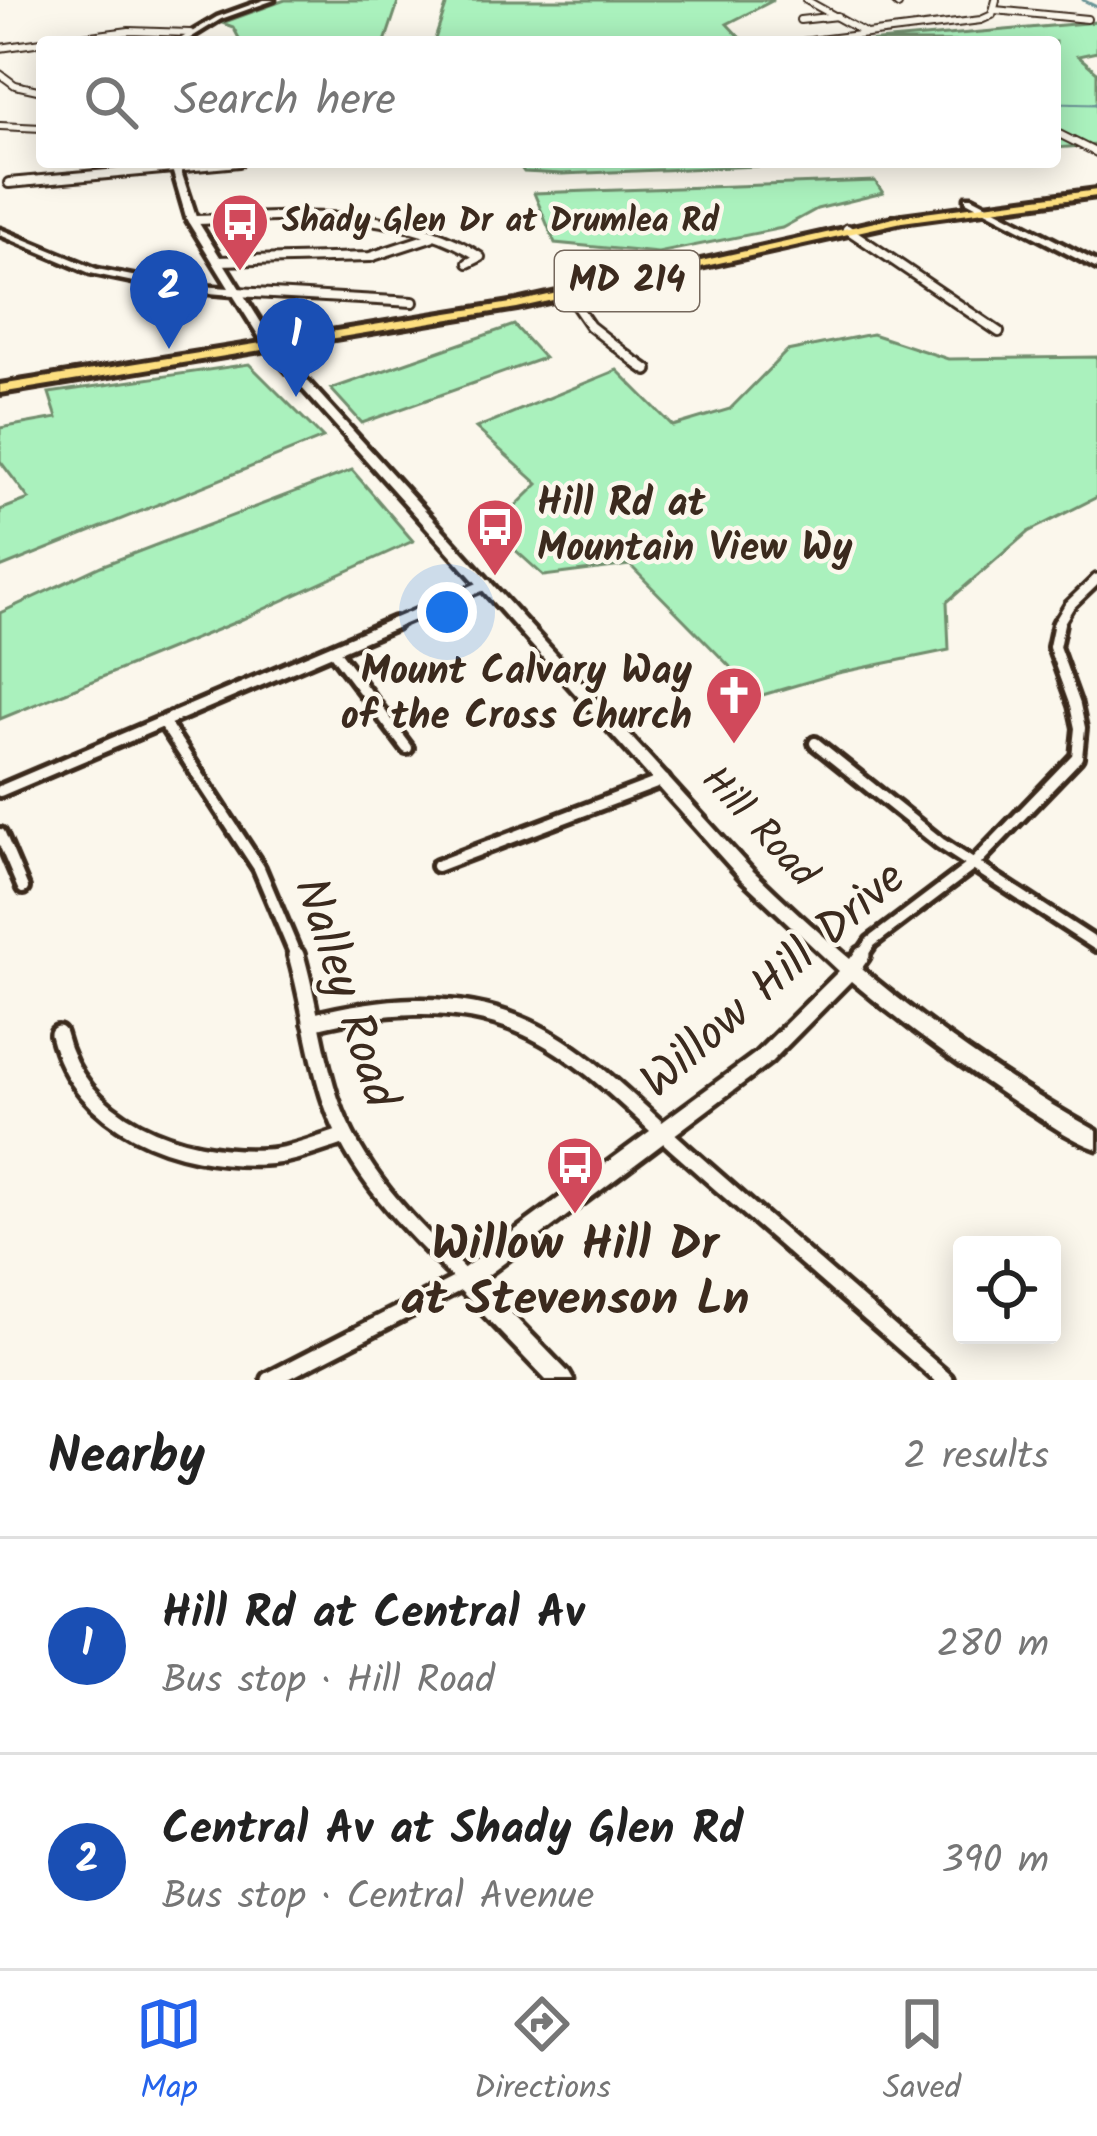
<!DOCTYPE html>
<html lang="en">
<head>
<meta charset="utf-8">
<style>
	body { margin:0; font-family:Kalam,sans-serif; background:#f6f6f6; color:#222 }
	.controls { position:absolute; right:36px; bottom:36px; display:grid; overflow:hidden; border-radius:12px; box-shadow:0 6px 30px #0003 }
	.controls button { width:108px; height:108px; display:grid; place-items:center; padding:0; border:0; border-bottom:3px solid #e0e0e0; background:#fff; color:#222; font:60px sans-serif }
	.you { position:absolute; left:447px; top:612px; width:42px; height:42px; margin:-30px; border:9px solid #fff; border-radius:50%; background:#1a73e8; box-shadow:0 0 0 18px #1a73e833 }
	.badge { display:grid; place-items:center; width:78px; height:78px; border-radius:50%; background:#2563eb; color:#fff; font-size:39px; font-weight:700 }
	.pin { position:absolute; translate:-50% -99px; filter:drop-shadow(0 3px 6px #0008) }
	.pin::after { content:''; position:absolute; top:63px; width:42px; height:36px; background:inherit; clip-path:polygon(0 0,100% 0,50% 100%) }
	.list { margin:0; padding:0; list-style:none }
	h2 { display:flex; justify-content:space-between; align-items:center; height:156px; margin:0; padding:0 48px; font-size:51px }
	h2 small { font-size:39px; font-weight:400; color:#767676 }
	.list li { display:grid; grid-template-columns:78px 1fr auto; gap:36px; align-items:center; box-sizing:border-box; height:216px; padding:0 48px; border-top:3px solid #e0e0e0 }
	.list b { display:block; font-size:45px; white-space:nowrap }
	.list p { margin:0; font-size:39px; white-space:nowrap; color:#767676 }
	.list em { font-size:39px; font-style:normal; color:#767676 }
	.icon { flex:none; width:66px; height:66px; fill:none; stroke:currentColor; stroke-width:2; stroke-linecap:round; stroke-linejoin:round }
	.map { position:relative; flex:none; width:1097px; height:1380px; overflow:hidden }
	.search { position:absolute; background:#fff; box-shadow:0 6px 30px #0003; left:36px; right:36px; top:36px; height:132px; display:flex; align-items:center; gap:30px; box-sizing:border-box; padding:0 42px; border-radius:12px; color:#767676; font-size:45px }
	.sheet { height:588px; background:#fff }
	nav { display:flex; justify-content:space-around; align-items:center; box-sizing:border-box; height:168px; border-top:3px solid #e0e0e0; background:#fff; font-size:33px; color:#767676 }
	nav a { display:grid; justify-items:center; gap:6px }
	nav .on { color:#2563eb }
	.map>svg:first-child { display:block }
	.green { fill:#aaf1bd; stroke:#728e6e; stroke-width:3 }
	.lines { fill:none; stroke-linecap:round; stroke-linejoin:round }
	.stream { stroke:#6c9597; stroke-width:3 }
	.street-far4-casing { stroke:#3b2a1e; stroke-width:10 }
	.street-far3-casing { stroke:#3b2a1e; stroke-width:14 }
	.street-far2-casing { stroke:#3b2a1e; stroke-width:16 }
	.street-far1-casing { stroke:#3b2a1e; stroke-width:20 }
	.street-casing { stroke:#3b2a1e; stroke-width:24 }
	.secondary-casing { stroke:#3b2a1e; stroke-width:9 }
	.primary-casing { stroke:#3b2a1e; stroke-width:10 }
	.street-far4 { stroke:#fbf7ec; stroke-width:6 }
	.street-far3 { stroke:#fbf7ec; stroke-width:8 }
	.street-far2 { stroke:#fbf7ec; stroke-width:9 }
	.street-far1 { stroke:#fbf7ec; stroke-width:10 }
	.street { stroke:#fbf7ec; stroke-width:15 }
	.secondary { fill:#fbf7ec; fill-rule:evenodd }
	.primary { fill:#fddf80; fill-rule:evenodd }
	.labels { text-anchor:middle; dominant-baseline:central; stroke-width:9; stroke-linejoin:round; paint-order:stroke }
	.far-poi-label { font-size:33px; font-weight:bold; fill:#3b2a1e; stroke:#fbf7ec; text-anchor:start }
	.shield { fill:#fbf7ec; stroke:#75685c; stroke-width:3 }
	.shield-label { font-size:36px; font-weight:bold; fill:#3b2a1e }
	.poi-label { font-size:39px; font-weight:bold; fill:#3b2a1e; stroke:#fbf7ec; text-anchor:start }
	.street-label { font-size:39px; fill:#3b2a1e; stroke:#fbf7ec }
	.near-street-label { font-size:48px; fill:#3b2a1e; stroke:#fbf7ec }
	.near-poi-label { font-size:48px; font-weight:bold; fill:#3b2a1e; stroke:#fbf7ec }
</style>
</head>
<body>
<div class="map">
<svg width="1097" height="1380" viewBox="0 0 1097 1380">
	<rect width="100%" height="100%" fill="#fbf7ec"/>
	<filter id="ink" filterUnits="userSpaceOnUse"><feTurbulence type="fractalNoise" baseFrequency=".00833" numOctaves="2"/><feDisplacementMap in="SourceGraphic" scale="24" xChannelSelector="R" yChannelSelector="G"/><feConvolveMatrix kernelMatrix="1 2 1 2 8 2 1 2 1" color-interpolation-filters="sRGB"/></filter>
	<g filter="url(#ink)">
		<g class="green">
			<polygon points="285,0 399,0 385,42 241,42 233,27 222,23"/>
			<polygon points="448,0 774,0 727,24 744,42 434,42"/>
			<polygon points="1097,22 1097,52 1078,56 1097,72 1097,145 1055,148 1055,42 866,42"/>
			<polygon points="517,162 858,162 562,174 524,172"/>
			<polygon points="875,181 883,193 817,209 782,228 658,253 555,243 534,193"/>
			<polygon points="514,325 544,358 362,423 331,389"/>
			<polygon points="872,334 948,359 1097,357 1097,497 1028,532 947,602 949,650 838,673 759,696 630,565 544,576 492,529 538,484 476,428 617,370 673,426 730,409 787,351"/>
			<polygon points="249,364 323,438 0,568 0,510 29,499 0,461 0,428 57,418 49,393"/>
			<polygon points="352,470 413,541 236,622 0,719 0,613 101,566"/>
		</g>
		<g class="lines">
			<g class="stream">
				<polyline points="1083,0 1097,7"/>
				<polyline points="1055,103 1097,104"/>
			</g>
			<defs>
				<g id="street-far4">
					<polyline points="806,0 867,34"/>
					<polyline points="893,0 898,5"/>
					<polyline points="995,10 1087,19"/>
					<polyline points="800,20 837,16"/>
					<polyline points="45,42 129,31 190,33"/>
					<polyline points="802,42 981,20 992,15 996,0"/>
					<polyline points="0,48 42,42"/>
					<polyline points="0,74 15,85 42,91"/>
					<polyline points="0,126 42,128"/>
					<polyline points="1055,132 1097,153"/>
				</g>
				<g id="street-far3">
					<polyline points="9,183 239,162"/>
					<path d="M 192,220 C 286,218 397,203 480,257 L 468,263"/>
					<polyline points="847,229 999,332"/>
					<polyline points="217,261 370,257 431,237"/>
					<polyline points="236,292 413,302"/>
					<polyline points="568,294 590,326 641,366"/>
				</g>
				<g id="street-far2">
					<polyline points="637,363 647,370"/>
					<polyline points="388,626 487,584"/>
					<polyline points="1057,626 1069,606 1097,579"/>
				</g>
				<g id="street-far1">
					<polyline points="333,650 407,748"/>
					<polyline points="164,723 259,868 297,958"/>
					<polyline points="815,743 940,843 1097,945"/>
					<polyline points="0,791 395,623"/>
					<polyline points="0,834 23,888"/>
					<polyline points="437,866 664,780"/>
					<polyline points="860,958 871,942 973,865 1077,757 1080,728 1075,705 1054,647 1059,623"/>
				</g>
				<g id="street">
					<polyline points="852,969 862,955"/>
					<path d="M 311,1022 C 378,1005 452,997 518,1024 C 582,1050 632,1106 683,1151 C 770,1228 858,1304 945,1380"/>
					<path d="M 58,1034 C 80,1124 177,1161 264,1157 C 291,1156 319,1144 345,1136"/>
					<path d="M 270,1380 L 465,1280 C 411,1227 356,1175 331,1101 C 315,1054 310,1003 296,955"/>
				</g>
				<g id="secondary">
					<polygon points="264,0 274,0 221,19 184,42 175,42 217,17"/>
					<path d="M 170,162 L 178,162 L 197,220 L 275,345 L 753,871 C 857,972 970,1060 1097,1131 L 1097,1149 C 1071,1140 1047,1122 1024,1108 C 964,1069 906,1027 851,981 L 770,1063 L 480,1281 L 569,1373 L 573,1380 L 546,1380 L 457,1287 L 454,1280 L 457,1273 L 756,1053 L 839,971 L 741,879 L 267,349 L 233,295 L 172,290 L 90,273 L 0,235 L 0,229 L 97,269 L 172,284 L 229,288 L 187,220 Z"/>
					<polygon points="966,197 972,197 1097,262 1097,269 966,201"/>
				</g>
				<polygon id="primary" points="1097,190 1097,196 902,222 517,308 0,393 0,385 517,302 902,216"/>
			</defs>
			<use href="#street-far4" class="street-far4-casing"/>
			<use href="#street-far3" class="street-far3-casing"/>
			<use href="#street-far2" class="street-far2-casing"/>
			<use href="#street-far1" class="street-far1-casing"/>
			<use href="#street" class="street-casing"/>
			<use href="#secondary" class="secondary-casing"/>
			<use href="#primary" class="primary-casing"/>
			<use href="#street-far4" class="street-far4"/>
			<use href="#street-far3" class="street-far3"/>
			<use href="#street-far2" class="street-far2"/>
			<use href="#street-far1" class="street-far1"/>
			<use href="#street" class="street"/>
			<use href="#secondary" class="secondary"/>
			<use href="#primary" class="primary"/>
		</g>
	</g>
	<defs>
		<symbol id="bus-pin" viewBox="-11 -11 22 30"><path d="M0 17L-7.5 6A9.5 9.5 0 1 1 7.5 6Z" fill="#d1495b" stroke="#fbf7ec"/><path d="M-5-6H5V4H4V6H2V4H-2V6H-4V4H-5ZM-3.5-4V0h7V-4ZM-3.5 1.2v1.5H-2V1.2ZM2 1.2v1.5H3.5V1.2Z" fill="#fff"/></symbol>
		<symbol id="church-pin" viewBox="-11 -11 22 30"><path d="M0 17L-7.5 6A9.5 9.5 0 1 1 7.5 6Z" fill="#d1495b" stroke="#fbf7ec"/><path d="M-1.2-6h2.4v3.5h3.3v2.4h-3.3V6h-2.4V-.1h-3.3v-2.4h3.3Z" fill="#fff"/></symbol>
	</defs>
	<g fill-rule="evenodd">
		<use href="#bus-pin" x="207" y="189" width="66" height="90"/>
		<use href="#bus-pin" x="462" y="494" width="66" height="90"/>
		<use href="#church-pin" x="701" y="662" width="66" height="90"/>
		<use href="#bus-pin" x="542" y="1132" width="66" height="90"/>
	</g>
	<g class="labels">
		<g class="far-poi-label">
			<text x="282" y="222">Shady Glen Dr at Drumlea Rd</text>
		</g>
		<rect class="shield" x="555" y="251" width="144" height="60" rx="9"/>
		<g class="shield-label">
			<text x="627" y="281">MD 214</text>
		</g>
		<g class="poi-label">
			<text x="537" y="505">Hill Rd at<tspan x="537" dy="45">Mountain View Wy</tspan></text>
			<text x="692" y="673" text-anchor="end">Mount Calvary Way<tspan x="692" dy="45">of the Cross Church</tspan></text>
		</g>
		<g class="street-label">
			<text transform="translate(758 828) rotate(47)">Hill Road</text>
		</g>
		<g class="near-street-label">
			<text transform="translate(774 981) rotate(-41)">Willow Hill Drive</text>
			<text transform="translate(344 993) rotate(72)">Nalley Road</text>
		</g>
		<g class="near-poi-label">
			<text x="575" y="1246">Willow Hill Dr<tspan x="575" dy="55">at Stevenson Ln</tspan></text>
		</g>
	</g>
</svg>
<div class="controls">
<button><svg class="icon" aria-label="locate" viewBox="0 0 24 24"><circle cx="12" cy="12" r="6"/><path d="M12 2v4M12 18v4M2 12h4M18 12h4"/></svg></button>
</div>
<div class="you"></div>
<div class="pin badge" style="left:296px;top:397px;background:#1a4fb4">1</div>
<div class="pin badge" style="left:169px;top:349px;background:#1a4fb4">2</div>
<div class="search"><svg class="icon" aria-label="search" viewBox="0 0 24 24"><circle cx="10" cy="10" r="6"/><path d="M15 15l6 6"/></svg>Search here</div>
</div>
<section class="sheet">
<h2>Nearby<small>2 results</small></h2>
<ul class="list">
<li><span class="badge" style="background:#1a4fb4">1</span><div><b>Hill Rd at Central Av</b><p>Bus stop · Hill Road</p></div><em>280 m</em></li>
<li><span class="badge" style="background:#1a4fb4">2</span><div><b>Central Av at Shady Glen Rd</b><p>Bus stop · Central Avenue</p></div><em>390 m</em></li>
</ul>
</section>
<nav>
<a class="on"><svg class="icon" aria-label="map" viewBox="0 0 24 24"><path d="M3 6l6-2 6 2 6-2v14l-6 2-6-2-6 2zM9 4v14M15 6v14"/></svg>Map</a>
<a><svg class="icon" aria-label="directions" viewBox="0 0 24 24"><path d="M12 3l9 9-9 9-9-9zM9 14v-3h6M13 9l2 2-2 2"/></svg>Directions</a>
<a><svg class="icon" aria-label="saved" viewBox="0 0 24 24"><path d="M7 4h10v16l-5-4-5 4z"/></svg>Saved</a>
</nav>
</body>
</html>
